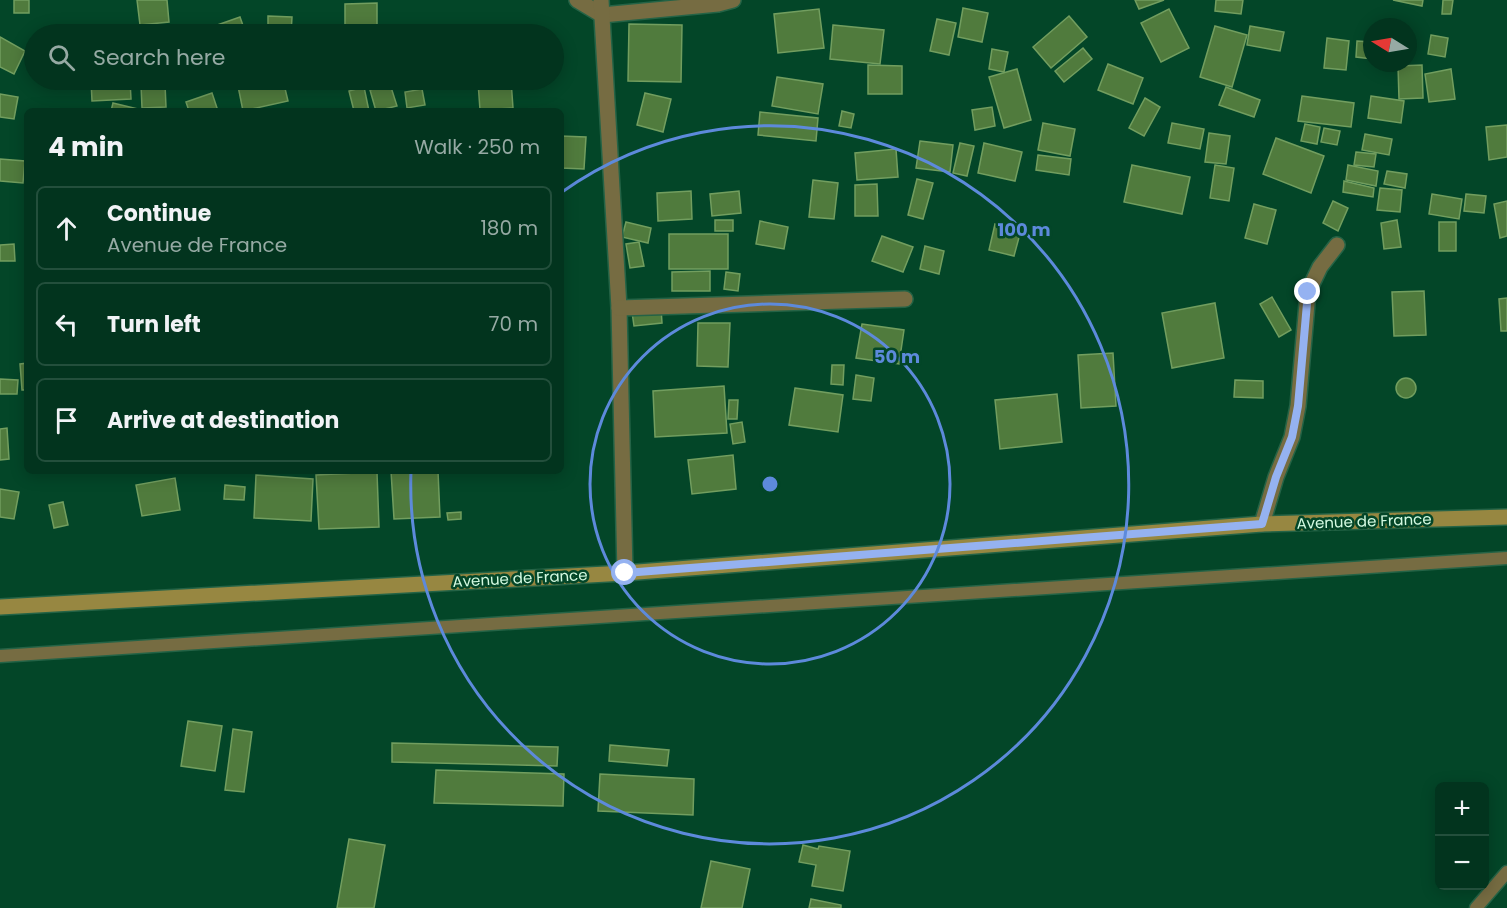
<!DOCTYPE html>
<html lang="en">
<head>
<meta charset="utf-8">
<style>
	body { margin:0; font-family:Poppins,sans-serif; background:#103f2b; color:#f1f3f6 }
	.controls { position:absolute; right:18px; bottom:18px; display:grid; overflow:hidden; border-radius:9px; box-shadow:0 3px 15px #0003 }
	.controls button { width:54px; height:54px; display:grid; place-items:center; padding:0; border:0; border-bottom:2px solid #234f3c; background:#02341e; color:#f1f3f6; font:30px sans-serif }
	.compass { position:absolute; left:1363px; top:18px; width:54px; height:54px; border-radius:50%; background:#02341e; box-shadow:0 3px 15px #0003; rotate:281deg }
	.stop { position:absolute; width:18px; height:18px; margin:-14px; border:4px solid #95b2f1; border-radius:50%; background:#fff }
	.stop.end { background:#95b2f1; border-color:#fff; box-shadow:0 2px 6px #0008 }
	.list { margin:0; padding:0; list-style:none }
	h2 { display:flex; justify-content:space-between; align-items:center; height:78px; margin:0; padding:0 24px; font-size:26px }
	h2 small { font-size:20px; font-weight:400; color:#96aaa4 }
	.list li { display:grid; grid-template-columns:39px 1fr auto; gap:18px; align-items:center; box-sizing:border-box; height:84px; margin:0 12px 12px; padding:0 12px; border:2px solid #234f3c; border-radius:9px }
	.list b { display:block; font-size:22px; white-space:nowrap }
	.list p { margin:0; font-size:20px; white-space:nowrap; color:#96aaa4 }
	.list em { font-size:20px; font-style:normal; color:#96aaa4 }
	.icon { flex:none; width:33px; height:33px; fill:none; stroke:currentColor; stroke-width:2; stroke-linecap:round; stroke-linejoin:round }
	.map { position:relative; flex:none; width:1507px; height:908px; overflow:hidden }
	.search { position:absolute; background:#02341e; box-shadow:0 3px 15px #0003; left:24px; top:24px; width:540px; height:66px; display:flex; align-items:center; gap:15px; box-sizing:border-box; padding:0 21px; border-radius:33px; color:#96aaa4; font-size:22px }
	.panel { position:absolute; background:#02341e; box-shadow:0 3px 15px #0003; left:24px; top:108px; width:540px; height:366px; border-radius:9px }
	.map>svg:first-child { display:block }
	.building { fill:#507b3d; stroke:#729e5f; stroke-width:1.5 }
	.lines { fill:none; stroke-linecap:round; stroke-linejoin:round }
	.lane-casing { stroke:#246346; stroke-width:15 }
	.street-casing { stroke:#246346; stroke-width:18 }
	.secondary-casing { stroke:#246346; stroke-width:18 }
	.lane { stroke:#766c42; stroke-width:12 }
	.street { stroke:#766c42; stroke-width:15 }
	.secondary { stroke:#978741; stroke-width:15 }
	.route { stroke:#95b2f1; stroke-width:8 }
	.ring { fill:none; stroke:#5d8adb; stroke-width:3 }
	.labels { text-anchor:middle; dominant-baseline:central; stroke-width:5; stroke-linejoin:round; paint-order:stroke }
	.street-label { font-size:15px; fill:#d4fae1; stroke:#034628 }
	.centre { fill:#5d8adb; stroke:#034628; stroke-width:3 }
	.ring-label { font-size:18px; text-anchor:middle; font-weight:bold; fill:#5d8adb; stroke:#034628; stroke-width:5; stroke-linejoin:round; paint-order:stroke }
</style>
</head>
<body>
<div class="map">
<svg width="1507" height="908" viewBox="0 0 1507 908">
	<rect width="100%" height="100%" fill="#034628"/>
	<g class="building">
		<rect x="14" y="0" width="15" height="13"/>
		<polygon points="137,0 167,0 169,22 140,25"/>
		<polygon points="1135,0 1164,0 1139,9"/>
		<polygon points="1216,0 1243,0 1241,14 1215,11"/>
		<polygon points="1393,0 1423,0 1422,6"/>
		<polygon points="1443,0 1453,0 1451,14 1442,14"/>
		<polygon points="377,3 377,31 345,31 345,4"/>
		<polygon points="963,8 988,13 982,42 958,37"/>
		<polygon points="819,9 824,48 778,53 774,14"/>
		<polygon points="1169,9 1189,48 1161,62 1141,23"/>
		<polygon points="268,16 292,17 291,34 268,34"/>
		<polygon points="1069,16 1087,37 1051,68 1033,47"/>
		<polygon points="240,17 246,34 208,34 206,29"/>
		<polygon points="937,19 956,23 949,55 930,51"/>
		<polygon points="629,24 682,25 681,82 628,81"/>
		<polygon points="833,25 884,30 880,64 830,59"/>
		<polygon points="1215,26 1247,35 1232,87 1200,77"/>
		<polygon points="1250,26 1284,32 1280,51 1247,45"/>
		<polygon points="1431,35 1448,38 1445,57 1428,54"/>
		<polygon points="0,37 25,51 14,74 0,67"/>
		<polygon points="1327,38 1349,41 1346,70 1324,68"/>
		<polygon points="1357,41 1372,42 1372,59 1356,57"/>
		<polygon points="1083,48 1092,59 1064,82 1055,71"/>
		<polygon points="992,49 1008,52 1004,72 989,69"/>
		<polygon points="1108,64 1143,78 1133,104 1098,90"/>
		<polygon points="868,65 902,66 902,94 868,94"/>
		<polygon points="1422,65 1423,98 1399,99 1398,66"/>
		<polygon points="1017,69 1031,120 1004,128 989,77"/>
		<polygon points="1451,69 1455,99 1429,102 1425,74"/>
		<polygon points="777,77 823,84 818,114 772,106"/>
		<polygon points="91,80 130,80 131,99 92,101"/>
		<polygon points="268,80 283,80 288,101 243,111 238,86"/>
		<polygon points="511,80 513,108 480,110 478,82"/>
		<polygon points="165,84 166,107 142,108 141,85"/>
		<polygon points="390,84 397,106 376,111 370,90"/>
		<polygon points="364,87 369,111 354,111 349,91"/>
		<polygon points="1226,87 1260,100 1254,117 1219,105"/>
		<polygon points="422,89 425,105 407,108 405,92"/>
		<polygon points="212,93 218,111 189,111 186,102"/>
		<polygon points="645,93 671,99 663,132 637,125"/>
		<polygon points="0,94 18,97 14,119 0,117"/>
		<polygon points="1302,96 1354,103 1351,127 1298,121"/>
		<polygon points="1371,96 1404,101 1401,123 1368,118"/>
		<polygon points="1145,98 1160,107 1144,136 1129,128"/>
		<polygon points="113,103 138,109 137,111 111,111"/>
		<polygon points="992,107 995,126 975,130 972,110"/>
		<polygon points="842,111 854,114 851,128 839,126"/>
		<polygon points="760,112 818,118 816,141 758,135"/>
		<polygon points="1043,123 1075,129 1070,156 1038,150"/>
		<polygon points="1172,123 1204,129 1200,149 1168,143"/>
		<polygon points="1305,124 1320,127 1317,144 1301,141"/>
		<polygon points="1507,125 1507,157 1489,160 1486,127"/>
		<polygon points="1324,128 1340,131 1337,145 1321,142"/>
		<polygon points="1209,133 1230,136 1226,164 1205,162"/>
		<polygon points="1365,134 1392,139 1389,155 1362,150"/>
		<polygon points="561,136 586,137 584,169 561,168"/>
		<polygon points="1276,138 1324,156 1311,193 1263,174"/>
		<polygon points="920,141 953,145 950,172 916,168"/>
		<polygon points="960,143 974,146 967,176 953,173"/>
		<polygon points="984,143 1022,152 1015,181 978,173"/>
		<polygon points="896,149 898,177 857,180 855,153"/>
		<polygon points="1356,152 1376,154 1374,167 1354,165"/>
		<polygon points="1038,155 1071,159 1069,175 1036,170"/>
		<polygon points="0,159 25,161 23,183 0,181"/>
		<polygon points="1132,165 1190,177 1182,214 1124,202"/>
		<polygon points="1215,165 1234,168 1229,201 1210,198"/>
		<polygon points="1348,165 1378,171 1376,186 1346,180"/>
		<polygon points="1387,171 1407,174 1405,188 1384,184"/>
		<polygon points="917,179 933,183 923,219 908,215"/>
		<polygon points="813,180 838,183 834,219 809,217"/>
		<polygon points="1344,181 1374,188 1373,197 1343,192"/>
		<polygon points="877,184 878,216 855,216 855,185"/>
		<polygon points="1380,188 1402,190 1400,212 1377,210"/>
		<polygon points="691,191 692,219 658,221 657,193"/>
		<polygon points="739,191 741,213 712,216 710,194"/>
		<polygon points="1432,194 1462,199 1459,219 1429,214"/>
		<polygon points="1466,194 1486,196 1484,213 1464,211"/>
		<polygon points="1333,201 1348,208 1338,231 1323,223"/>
		<polygon points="1507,201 1507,236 1500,238 1494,204"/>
		<polygon points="1254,204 1276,210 1267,244 1245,238"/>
		<rect x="715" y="220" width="18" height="11"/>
		<polygon points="1397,220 1401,247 1384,249 1381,223"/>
		<polygon points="760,221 788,227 784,249 756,244"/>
		<polygon points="626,222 651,228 648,243 622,237"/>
		<rect x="1439" y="222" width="17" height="29"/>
		<polygon points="995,224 1021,230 1014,256 989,250"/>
		<rect x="669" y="234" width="59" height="35"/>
		<polygon points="882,236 913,247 903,272 872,261"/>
		<polygon points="639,242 644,266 630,268 626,244"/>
		<polygon points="14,244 15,261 0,261 0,245"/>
		<polygon points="925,246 944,251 939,274 920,269"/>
		<polygon points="710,271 710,291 672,291 672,272"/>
		<polygon points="726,272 740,274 738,291 724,289"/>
		<polygon points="1424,291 1426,335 1394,336 1392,292"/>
		<polygon points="1272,297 1291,330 1279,337 1260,304"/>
		<polygon points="1507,298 1507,331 1501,331 1499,299"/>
		<polygon points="1215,303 1224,358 1172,368 1162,313"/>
		<polygon points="661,308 662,323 634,326 632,312"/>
		<polygon points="698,323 730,323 728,367 697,366"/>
		<polygon points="862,324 904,330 899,364 856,358"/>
		<polygon points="1113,353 1116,406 1081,408 1078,355"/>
		<polygon points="27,363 27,390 22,390 20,364"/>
		<polygon points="832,365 844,365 843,385 831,384"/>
		<polygon points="856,375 874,378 871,401 853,399"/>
		<circle cx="1406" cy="388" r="10"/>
		<polygon points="0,379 18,380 17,394 0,394"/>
		<polygon points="1235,380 1263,381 1263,398 1234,397"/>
		<polygon points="724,386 727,433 655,437 653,391"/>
		<polygon points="795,388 843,395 838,432 789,425"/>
		<polygon points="1057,394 1062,442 1000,449 995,400"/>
		<polygon points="729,400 738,400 737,419 728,419"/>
		<polygon points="742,422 745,442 733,444 730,424"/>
		<polygon points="7,428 9,459 0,460 0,429"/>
		<polygon points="733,455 736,489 692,494 688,460"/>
		<polygon points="391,471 438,471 440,517 394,519"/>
		<polygon points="377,472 379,527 319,529 316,475"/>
		<polygon points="256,475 313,479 311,521 254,518"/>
		<polygon points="175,478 180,510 142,516 136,485"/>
		<polygon points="225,485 245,487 244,500 224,499"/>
		<polygon points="0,489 19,492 14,519 0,517"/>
		<polygon points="63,502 68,525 54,528 49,505"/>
		<polygon points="461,512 461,519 448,520 447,513"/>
		<polygon points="188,721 222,726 215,771 181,766"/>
		<polygon points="233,729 252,732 244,792 225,790"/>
		<polygon points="392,743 558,747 557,766 392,762"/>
		<polygon points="610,745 669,750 667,766 609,761"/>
		<polygon points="436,770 564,774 563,806 434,803"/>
		<polygon points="600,774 694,779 693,815 598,811"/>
		<polygon points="349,839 385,845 374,908 337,908"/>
		<polygon points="803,845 818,849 819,846 850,851 843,891 812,886 816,865 799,862"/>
		<polygon points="711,861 750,869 742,908 701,908"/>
		<polygon points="811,899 841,905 841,908 809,908"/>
	</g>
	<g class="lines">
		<defs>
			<g id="lane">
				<polyline points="0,656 1507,558"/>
				<polyline points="1476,908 1507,872"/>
			</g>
			<g id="street">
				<polyline points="577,0 602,15 718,4 733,0"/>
				<polyline points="601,0 619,308 625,573"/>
				<polyline points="619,308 905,299"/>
				<polyline points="1262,524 1276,477 1292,437 1298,406 1308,292 1320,267 1337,245"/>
			</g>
			<polyline id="secondary" points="0,607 625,573 1262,524 1507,517"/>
		</defs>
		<use href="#lane" class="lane-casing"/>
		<use href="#street" class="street-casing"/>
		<use href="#secondary" class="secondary-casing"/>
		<use href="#lane" class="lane"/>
		<use href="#street" class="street"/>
		<use href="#secondary" class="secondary"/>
	</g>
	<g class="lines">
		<polyline class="route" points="625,573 1262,524 1276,477 1292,437 1298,406 1308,292"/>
	</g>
	<g class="ring">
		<circle cx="770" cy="484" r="180"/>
		<path d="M562 192A359 359 0 1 1 411 471"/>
	</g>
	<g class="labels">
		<g class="street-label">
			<text transform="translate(1364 521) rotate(-2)">Avenue de France</text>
			<text transform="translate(520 578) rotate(-3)">Avenue de France</text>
		</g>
	</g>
	<circle cx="770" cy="484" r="9" class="centre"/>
	<g class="ring-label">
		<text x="1024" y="236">100 m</text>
		<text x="897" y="363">50 m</text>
	</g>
</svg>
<div class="controls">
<button>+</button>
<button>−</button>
</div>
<svg class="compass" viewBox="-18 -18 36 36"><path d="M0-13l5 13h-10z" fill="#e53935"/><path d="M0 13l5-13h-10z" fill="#96aaa4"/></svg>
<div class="stop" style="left:625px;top:573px"></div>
<div class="stop end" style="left:1308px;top:292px"></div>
<div class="search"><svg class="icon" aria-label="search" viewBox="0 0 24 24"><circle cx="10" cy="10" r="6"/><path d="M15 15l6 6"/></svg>Search here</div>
<section class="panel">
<h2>4 min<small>Walk · 250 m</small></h2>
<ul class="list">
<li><svg class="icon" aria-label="ahead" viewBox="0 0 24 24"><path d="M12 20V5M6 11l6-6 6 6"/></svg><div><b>Continue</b><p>Avenue de France</p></div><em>180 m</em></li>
<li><svg class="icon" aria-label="left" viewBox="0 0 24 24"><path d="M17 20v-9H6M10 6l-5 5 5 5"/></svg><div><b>Turn left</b></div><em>70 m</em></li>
<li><svg class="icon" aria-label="arrive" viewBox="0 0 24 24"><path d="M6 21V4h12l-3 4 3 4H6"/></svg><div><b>Arrive at destination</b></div></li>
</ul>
</section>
</div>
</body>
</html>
